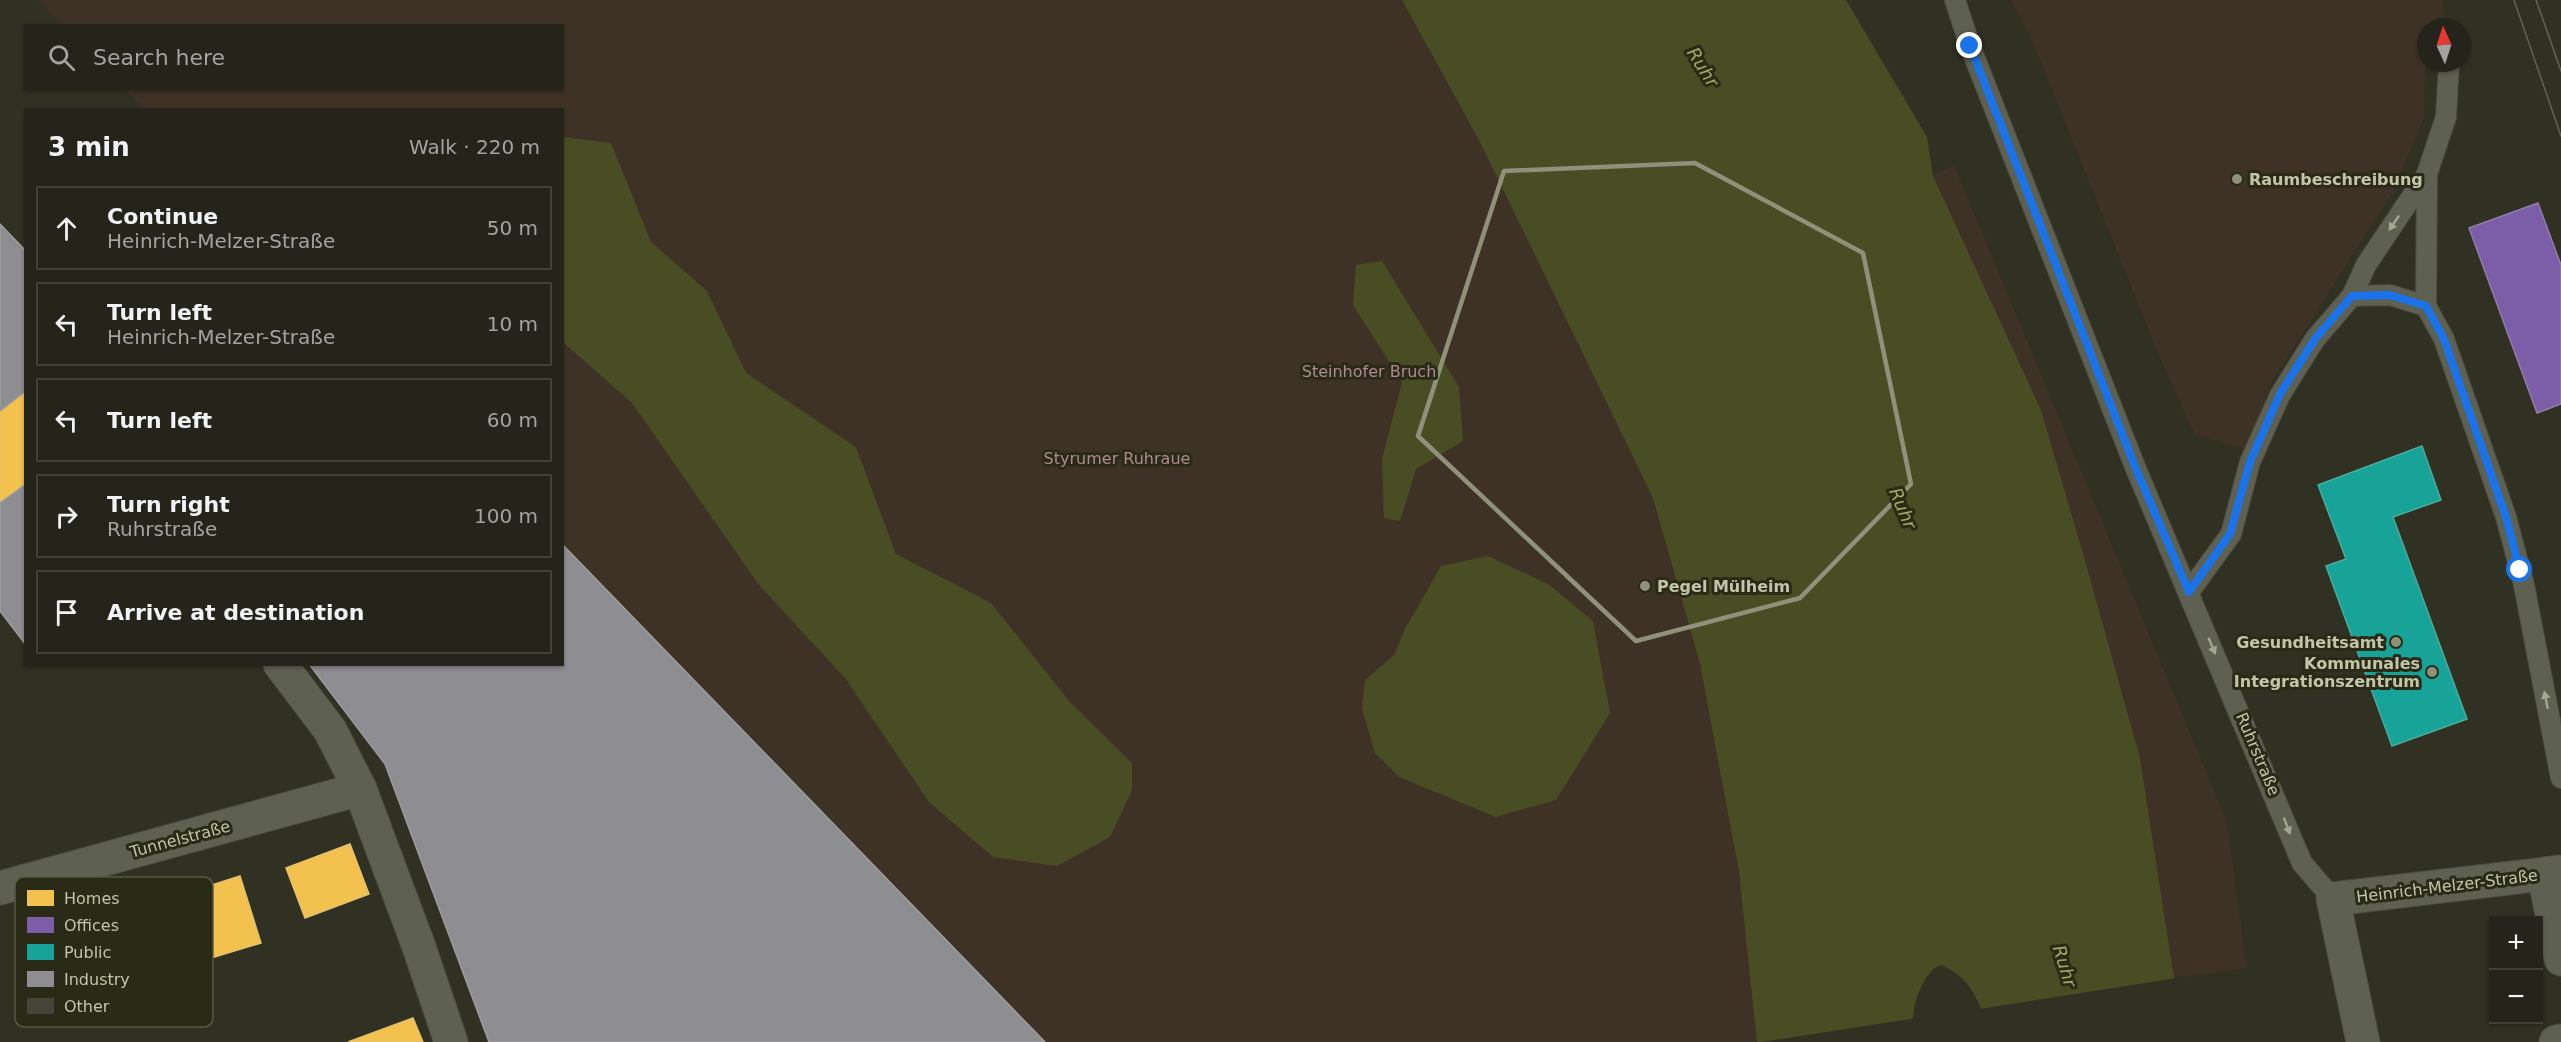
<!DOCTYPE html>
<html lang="en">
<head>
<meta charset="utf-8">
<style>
	body { margin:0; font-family:"DejaVu Sans",sans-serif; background:#2c2c23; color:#f1f3f6 }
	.controls { position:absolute; right:18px; bottom:18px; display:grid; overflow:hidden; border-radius:0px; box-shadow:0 2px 4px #0004 }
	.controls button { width:54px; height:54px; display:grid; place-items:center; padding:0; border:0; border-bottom:2px solid #414139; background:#24241a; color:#f1f3f6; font:30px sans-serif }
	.compass { position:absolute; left:2417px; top:18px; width:54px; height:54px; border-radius:50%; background:#24241a; box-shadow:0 2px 4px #0004; rotate:357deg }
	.stop { position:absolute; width:18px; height:18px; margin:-14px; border:4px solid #1a73e8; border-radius:50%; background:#fff }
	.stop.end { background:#1a73e8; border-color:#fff; box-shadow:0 2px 6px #0008 }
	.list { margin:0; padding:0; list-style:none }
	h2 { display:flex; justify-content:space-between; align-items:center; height:78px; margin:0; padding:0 24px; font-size:26px }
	h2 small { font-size:20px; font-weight:400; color:#a3a4a2 }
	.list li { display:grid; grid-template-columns:39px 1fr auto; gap:18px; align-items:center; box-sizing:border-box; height:84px; margin:0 12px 12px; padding:0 12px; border:2px solid #414139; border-radius:0px }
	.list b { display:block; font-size:22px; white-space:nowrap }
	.list p { margin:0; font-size:20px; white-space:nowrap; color:#a3a4a2 }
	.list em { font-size:20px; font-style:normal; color:#a3a4a2 }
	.icon { flex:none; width:33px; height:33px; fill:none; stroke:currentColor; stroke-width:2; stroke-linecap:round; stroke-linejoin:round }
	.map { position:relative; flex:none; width:2561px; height:1042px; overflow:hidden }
	.search { position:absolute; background:#24241a; box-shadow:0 2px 4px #0004; left:24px; top:24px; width:540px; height:66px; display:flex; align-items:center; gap:15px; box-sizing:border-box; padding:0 21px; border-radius:0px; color:#a3a4a2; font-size:22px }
	.panel { position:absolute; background:#24241a; box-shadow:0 2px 4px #0004; left:24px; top:108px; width:540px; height:558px; border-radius:0px }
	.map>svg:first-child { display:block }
	.green { fill:#3d3225 }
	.water { fill:#494d24 }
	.pier { fill:#303023 }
	.homes { fill:#f2c14e; stroke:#e4c26a; stroke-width:1.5 }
	.offices { fill:#7b5ea7; stroke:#907da8; stroke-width:1.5 }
	.public { fill:#17a398; stroke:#4aad9d; stroke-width:1.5 }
	.industry { fill:#8d8d92; stroke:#9d9e99; stroke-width:1.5 }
	.building { fill:#454639; stroke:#58584a; stroke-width:1.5 }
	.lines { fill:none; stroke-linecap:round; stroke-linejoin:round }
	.lane-casing { stroke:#4b4b40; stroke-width:22 }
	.street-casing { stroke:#4b4b40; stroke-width:35 }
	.lane { stroke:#5e6052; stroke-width:20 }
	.street { stroke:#5e6052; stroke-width:33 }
	.tram { stroke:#626356; stroke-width:1.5 }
	.oneway { fill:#a4a790 }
	.route { stroke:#1a73e8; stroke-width:8 }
	.marked { fill:none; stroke:#8f917b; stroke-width:4.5; stroke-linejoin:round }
	.poi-dot { fill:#8f917b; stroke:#2a2b16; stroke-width:2 }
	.labels { text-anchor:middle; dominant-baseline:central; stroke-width:6; stroke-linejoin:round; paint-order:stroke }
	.poi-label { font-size:16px; font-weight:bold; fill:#c2c5aa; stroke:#2a2b16; text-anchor:start }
	.park-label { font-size:16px; fill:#b08894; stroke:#2a2b16 }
	.street-label { font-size:16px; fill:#c2c5aa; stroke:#2a2b16 }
	.water-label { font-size:18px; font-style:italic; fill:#a3a760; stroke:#2a2b16 }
	.key { fill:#2a2b16; stroke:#585942; stroke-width:1.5 }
	.key-label { font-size:16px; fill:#c2c5aa }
</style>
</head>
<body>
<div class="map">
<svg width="2561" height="1042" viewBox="0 0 2561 1042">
	<rect width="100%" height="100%" fill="#303023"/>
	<g class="green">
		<polygon points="38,0 1402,0 1480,142 1653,498 1700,664 1723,777 1745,913 1757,1042 1045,1042 563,544 562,110 144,110 124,89 562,88 562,26 63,26"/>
		<polygon points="2011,0 2442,0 2447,27 2426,27 2424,118 2393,192 2272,381 2247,449 2195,435 2160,358 2032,40"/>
		<polygon points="1954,165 2227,822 2247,969 2174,978 2140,758 1933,176"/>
	</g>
	<g class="water">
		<path d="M 1402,0 L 1846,0 L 1927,137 L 1933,176 L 2041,410 L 2084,557 L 2140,758 L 2174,978 L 2174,1042 L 1992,1042 C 1983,1011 1974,978 1941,965 C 1923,971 1912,1006 1913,1023 C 1913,1029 1916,1036 1918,1042 L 1757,1042 L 1739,872 L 1700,664 L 1653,498 L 1480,142 Z"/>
		<polygon points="563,137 611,143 651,242 707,291 746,373 856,447 896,554 991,603 1070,702 1132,763 1132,790 1110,837 1057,866 993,857 929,802 845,678 759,585 632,403 563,342"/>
		<polygon points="1382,261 1459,387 1463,441 1416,469 1400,521 1384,518 1382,459 1402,382 1353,305 1356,265"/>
		<polygon points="1488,556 1548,584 1593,621 1610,713 1556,800 1496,817 1399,777 1375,753 1362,709 1365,680 1394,655 1405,629 1441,566"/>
	</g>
	<g class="pier">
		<polygon points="2177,978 2177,1042 1989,1042 1979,1009"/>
		<polygon points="1917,1018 1921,1042 1761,1042"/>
	</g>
	<g class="homes">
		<polygon points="26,391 26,484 0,503 0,411"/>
		<polygon points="350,844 369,894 305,918 286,868"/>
		<polygon points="240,876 261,943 211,958 190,892"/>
		<polygon points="413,1018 423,1042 348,1042"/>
	</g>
	<polygon class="offices" points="2538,203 2561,265 2561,404 2537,413 2469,228"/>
	<polygon class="public" points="2422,446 2441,500 2393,517 2467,719 2392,746 2326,566 2346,559 2318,485"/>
	<g class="industry">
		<polygon points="0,224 26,251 26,391 0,411"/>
		<polygon points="26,484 26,645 0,611 0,503"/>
		<polygon points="562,544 1045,1042 489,1042 385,764 309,664 562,664"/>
	</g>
	<polygon class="building" points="1647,580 1650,588 1642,592 1639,583"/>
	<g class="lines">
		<defs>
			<g id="lane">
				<polyline points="1955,0 1970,46 2136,469 2302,863 2333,899"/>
				<polyline points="2352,296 2390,295 2426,306 2444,339 2506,517 2524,585 2561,778"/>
				<polyline points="2426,306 2427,174"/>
				<polyline points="2189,592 2231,534 2250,462 2280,395 2315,339 2352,296 2366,265 2427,174 2446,117 2449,63"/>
			</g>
			<g id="street">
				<polyline points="280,664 330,730 360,789 419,947 451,1042"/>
				<polyline points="2544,875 2561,959"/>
				<polyline points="0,888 360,789"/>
				<polyline points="2363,1042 2333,899 2561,872"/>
				<polyline points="2556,1042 2561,1041"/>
			</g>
		</defs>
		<use href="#lane" class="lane-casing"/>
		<use href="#street" class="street-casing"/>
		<use href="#lane" class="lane"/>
		<use href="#street" class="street"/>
		<g class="tram">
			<polyline points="2514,0 2561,136"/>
			<polyline points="2536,0 2561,71"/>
		</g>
	</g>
	<defs><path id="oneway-solid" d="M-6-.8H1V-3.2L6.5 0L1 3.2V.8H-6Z" transform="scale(1.5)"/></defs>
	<g class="oneway">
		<use href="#oneway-solid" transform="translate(2394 223) rotate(124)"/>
		<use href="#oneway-solid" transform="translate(2212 646) rotate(67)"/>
		<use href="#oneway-solid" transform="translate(2546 700) rotate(-101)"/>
		<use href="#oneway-solid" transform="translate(2287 826) rotate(69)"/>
	</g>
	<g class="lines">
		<polyline class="route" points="1970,46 2136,469 2189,592 2230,534 2250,462 2280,394 2315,339 2352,296 2390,295 2426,306 2444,339 2506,517 2520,570"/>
	</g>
	<path class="marked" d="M 1695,163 L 1863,253 L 1911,484 L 1800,598 L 1636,641 L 1418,436 L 1504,171 Z"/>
	<g class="poi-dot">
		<circle cx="2237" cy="179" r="6"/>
		<circle cx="1645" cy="586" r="6"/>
		<circle cx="2396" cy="642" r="6"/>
		<circle cx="2432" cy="672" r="6"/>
	</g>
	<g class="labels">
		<g class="poi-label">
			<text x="2249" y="179">Raumbeschreibung</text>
			<text x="1657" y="586">Pegel Mülheim</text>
			<text x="2384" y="642" text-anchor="end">Gesundheitsamt</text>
			<text x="2420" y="663" text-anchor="end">Kommunales<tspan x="2420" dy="18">Integrationszentrum</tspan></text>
		</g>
		<g class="park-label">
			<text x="1369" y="371">Steinhofer Bruch</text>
			<text x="1117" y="458">Styrumer Ruhraue</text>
		</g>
		<g class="street-label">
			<text transform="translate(2258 754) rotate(67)">Ruhrstraße</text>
			<text transform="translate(180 839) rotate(-15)">Tunnelstraße</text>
			<text transform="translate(2447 886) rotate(-7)">Heinrich-Melzer-Straße</text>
		</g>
		<g class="water-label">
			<text transform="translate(1703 67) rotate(58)">Ruhr</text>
			<text transform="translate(1903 508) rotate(67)">Ruhr</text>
			<text transform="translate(2065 966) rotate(73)">Ruhr</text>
		</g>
	</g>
	<rect x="15" y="877" width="198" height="150" rx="9" class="key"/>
	<rect x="27" y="890" width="27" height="16" fill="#f2c14e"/>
	<rect x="27" y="917" width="27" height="16" fill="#7b5ea7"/>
	<rect x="27" y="944" width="27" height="16" fill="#17a398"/>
	<rect x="27" y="971" width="27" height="16" fill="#8d8d92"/>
	<rect x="27" y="998" width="27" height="16" fill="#454639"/>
	<g class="key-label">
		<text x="64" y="904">Homes</text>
		<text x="64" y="931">Offices</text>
		<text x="64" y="958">Public</text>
		<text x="64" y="985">Industry</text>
		<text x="64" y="1012">Other</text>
	</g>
</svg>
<div class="controls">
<button>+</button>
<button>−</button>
</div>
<svg class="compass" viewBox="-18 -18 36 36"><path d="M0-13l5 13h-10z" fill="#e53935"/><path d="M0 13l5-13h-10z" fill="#a3a4a2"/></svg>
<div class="stop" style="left:2520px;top:570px"></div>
<div class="stop end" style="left:1970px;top:46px"></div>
<div class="search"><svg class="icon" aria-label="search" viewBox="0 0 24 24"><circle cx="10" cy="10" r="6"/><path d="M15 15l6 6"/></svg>Search here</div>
<section class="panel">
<h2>3 min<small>Walk · 220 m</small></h2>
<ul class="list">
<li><svg class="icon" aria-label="ahead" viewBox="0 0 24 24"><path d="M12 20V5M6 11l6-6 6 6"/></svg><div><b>Continue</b><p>Heinrich-Melzer-Straße</p></div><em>50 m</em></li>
<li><svg class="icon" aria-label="left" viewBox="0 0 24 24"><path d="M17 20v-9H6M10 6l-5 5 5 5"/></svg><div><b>Turn left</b><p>Heinrich-Melzer-Straße</p></div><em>10 m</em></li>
<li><svg class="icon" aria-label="left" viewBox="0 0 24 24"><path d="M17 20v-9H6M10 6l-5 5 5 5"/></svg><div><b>Turn left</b></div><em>60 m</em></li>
<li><svg class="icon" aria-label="right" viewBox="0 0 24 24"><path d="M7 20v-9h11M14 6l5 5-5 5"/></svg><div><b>Turn right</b><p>Ruhrstraße</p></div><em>100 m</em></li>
<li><svg class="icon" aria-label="arrive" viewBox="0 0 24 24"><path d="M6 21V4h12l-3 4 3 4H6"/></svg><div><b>Arrive at destination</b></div></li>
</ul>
</section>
</div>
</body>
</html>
